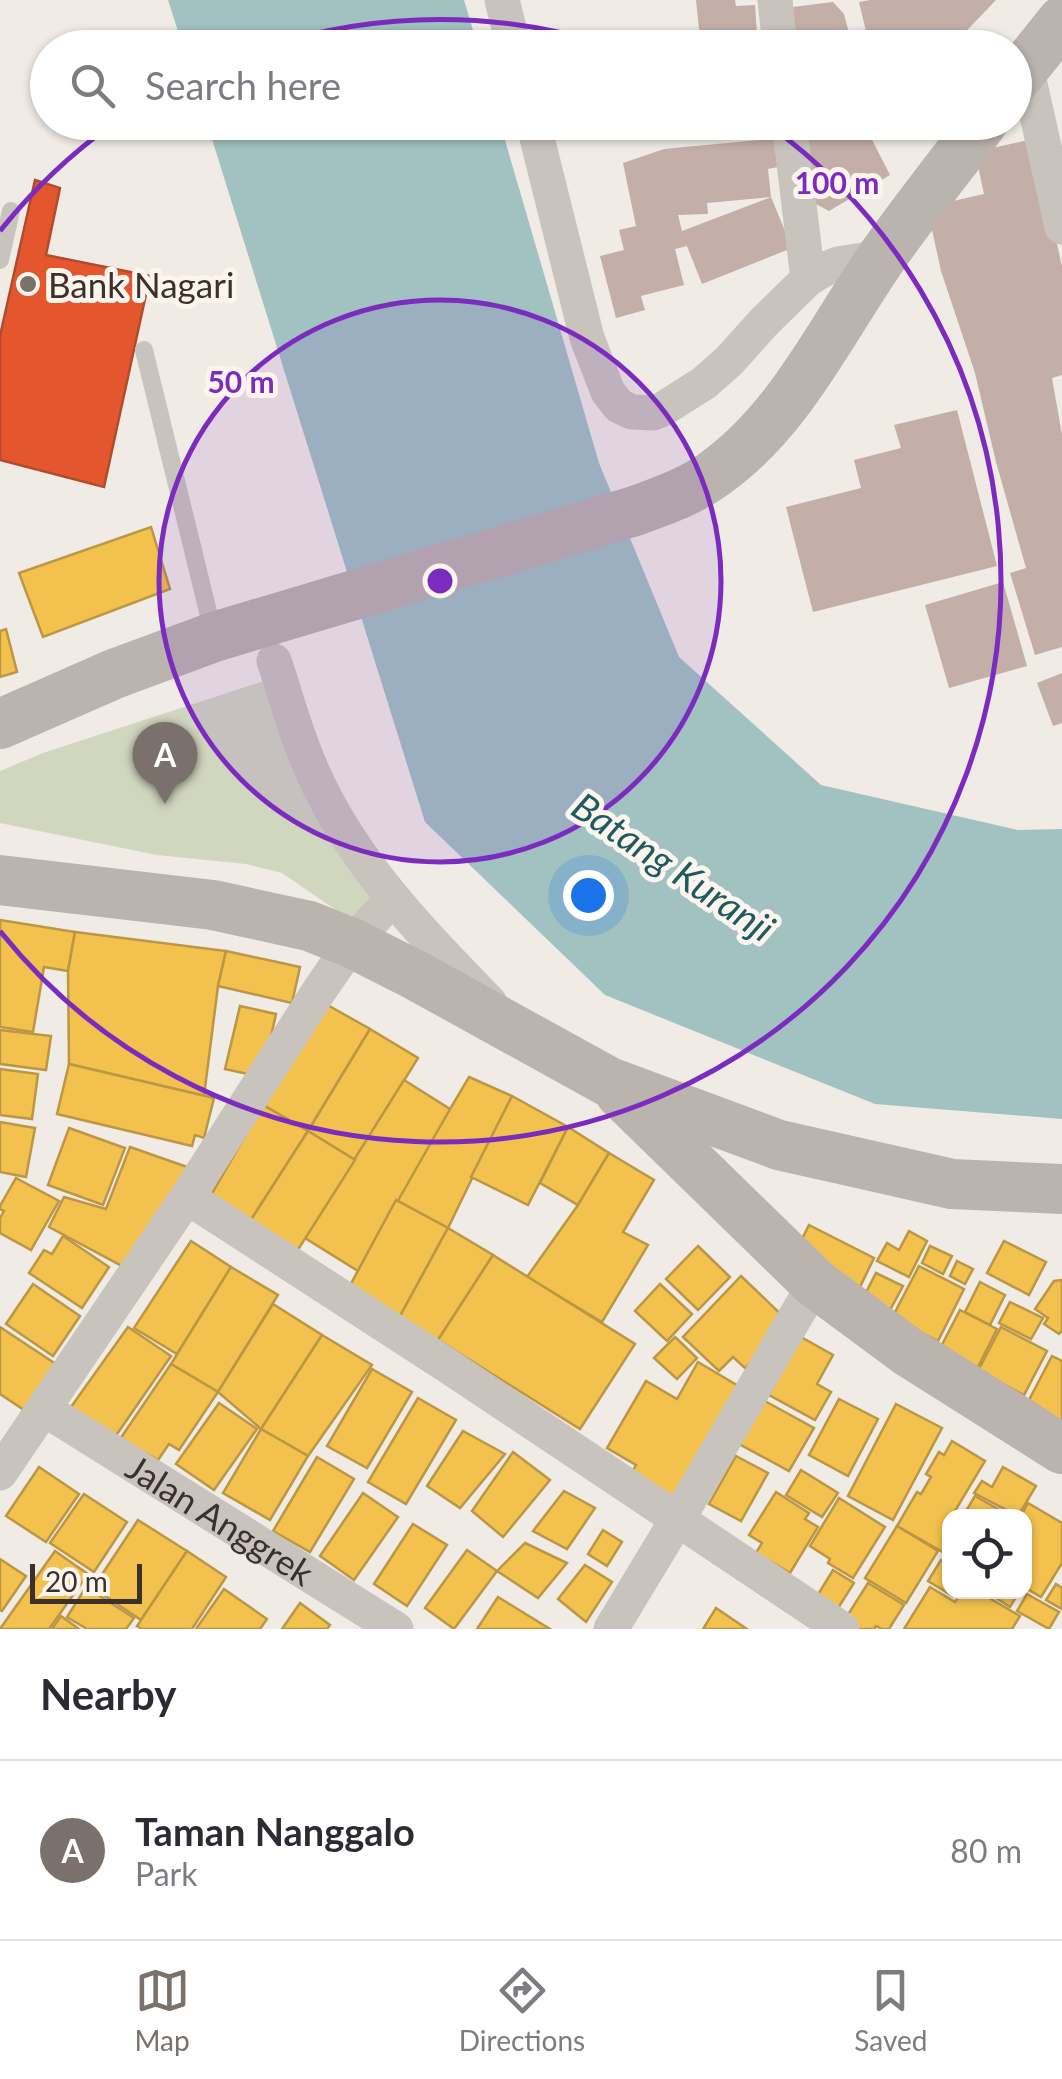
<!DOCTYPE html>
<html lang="en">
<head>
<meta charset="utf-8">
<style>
	body { margin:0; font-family:Lato,sans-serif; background:#f2f2f3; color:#2b2b33 }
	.controls { position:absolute; right:30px; bottom:30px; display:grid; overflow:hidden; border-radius:20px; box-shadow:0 2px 8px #0004 }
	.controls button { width:90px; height:90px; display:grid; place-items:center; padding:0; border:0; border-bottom:2px solid #e1e1e2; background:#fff; color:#2b2b33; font:50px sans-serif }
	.scale { position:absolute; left:30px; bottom:25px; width:112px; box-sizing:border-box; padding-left:10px; border:5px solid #3b302b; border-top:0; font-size:28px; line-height:35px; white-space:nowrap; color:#3b302b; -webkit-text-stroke:8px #fbf5ee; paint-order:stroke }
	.you { position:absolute; left:588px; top:895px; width:35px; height:35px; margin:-25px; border:8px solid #fff; border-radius:50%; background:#1a73e8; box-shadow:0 0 0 15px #1a73e833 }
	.badge { display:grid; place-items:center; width:65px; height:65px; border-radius:50%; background:#7a716c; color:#fff; font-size:32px; font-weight:700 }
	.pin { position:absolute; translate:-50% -82px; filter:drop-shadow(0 2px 5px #0008) }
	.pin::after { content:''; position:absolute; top:52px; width:35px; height:30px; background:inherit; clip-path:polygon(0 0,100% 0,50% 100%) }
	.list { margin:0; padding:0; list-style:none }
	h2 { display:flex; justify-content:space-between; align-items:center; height:130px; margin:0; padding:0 40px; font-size:42px }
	h2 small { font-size:32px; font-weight:400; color:#7c7c81 }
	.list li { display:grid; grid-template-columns:65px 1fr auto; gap:30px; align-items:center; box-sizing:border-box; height:180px; padding:0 40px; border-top:2px solid #e1e1e2 }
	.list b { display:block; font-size:38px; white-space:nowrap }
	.list p { margin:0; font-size:32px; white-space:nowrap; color:#7c7c81 }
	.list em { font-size:32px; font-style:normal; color:#7c7c81 }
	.icon { flex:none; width:55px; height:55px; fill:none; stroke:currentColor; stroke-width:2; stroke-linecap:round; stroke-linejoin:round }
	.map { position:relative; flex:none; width:1062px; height:1629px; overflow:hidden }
	.search { position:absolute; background:#fff; box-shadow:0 2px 8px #0004; left:30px; right:30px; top:30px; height:110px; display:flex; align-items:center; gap:25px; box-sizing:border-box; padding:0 35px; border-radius:55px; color:#7c7c81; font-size:38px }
	.sheet { height:310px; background:#fff }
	nav { display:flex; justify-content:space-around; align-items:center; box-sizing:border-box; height:140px; border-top:2px solid #e1e1e2; background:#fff; font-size:28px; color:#7c7c81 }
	nav a { display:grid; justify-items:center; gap:5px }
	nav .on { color:#7a716c }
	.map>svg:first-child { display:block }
	.green { fill:#d1d6bf }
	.water { fill:#a1c2c1 }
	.homes { fill:#f2c14e; stroke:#bb9644; stroke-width:2.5 }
	.shops { fill:#e4572e; stroke:#b14b2d; stroke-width:2.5 }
	.building { fill:#c3afa7; fill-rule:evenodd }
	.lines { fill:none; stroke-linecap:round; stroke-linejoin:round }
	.lane { stroke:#c9c3be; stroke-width:18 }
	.street { stroke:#c9c3be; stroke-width:35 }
	.secondary { stroke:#bab3ae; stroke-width:50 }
	.ring { fill:none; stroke:#7b2cbf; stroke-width:5 }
	.poi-dot { fill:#7a716c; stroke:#fbf5ee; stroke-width:4 }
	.labels { text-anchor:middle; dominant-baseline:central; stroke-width:10; stroke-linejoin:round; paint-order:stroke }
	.poi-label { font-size:35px; fill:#3b302b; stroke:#fbf5ee; text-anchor:start }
	.street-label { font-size:35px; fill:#3b302b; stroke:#fbf5ee }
	.water-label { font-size:38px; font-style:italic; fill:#1f5a5e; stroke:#fbf5ee }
	.centre { fill:#7b2cbf; stroke:#fbf5ee; stroke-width:5 }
	.ring-label { font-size:30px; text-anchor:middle; font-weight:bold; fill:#7b2cbf; stroke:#fbf5ee; stroke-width:10; stroke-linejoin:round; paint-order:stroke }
</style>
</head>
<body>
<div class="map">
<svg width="1062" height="1629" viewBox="0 0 1062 1629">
	<rect width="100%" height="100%" fill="#f0ebe5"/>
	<polygon class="green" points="279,676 388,893 353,916 339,912 282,873 246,864 157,855 0,823 0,771 43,753"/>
	<g class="water">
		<polygon points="168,0 464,0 478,47 183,47"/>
		<polygon points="207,123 500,123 599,463 679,657 821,785 1018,830 1062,829 1062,1119 875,1104 605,995 425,822"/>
	</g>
	<g class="homes">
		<polygon points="151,527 170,589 43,637 19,573"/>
		<polygon points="6,629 17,672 0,677 0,631"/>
		<polygon points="0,920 75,932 68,971 44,967 33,1032 0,1027"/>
		<polygon points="75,932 226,951 218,986 204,1096 69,1064 68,971"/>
		<polygon points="226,951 300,967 292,1003 218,986"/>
		<polygon points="324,1003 370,1029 308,1131 263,1105"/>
		<polygon points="240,1006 276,1014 262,1077 225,1069"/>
		<polygon points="370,1029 418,1058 355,1160 308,1131"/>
		<polygon points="0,1030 51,1036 46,1070 0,1064"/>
		<polygon points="69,1064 214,1098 204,1138 195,1135 192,1146 57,1114"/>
		<polygon points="0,1069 38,1074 32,1119 0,1115"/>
		<polygon points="469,1077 512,1096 448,1228 396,1200"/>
		<polygon points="404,1080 450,1109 358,1271 305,1238"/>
		<polygon points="512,1096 568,1127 528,1205 471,1177"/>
		<polygon points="263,1105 308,1131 247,1226 207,1202"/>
		<polygon points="0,1122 35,1128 26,1177 0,1172"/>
		<polygon points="568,1127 609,1153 578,1205 540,1183"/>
		<polygon points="69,1128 125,1148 103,1205 48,1185"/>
		<polygon points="308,1131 355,1160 294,1256 247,1226"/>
		<polygon points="130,1147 190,1168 124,1267 49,1227 64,1197 106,1209"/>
		<polygon points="609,1153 654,1180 623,1232 648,1245 602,1322 527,1277 578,1205"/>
		<polygon points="16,1178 59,1201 31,1250 0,1233 0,1218 4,1211 0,1209 0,1206"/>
		<polygon points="396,1200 448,1228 399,1318 347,1291"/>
		<polygon points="809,1225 874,1258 858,1291 793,1257"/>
		<polygon points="448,1228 493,1255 438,1340 399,1318"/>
		<polygon points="909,1231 927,1241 909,1277 877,1261 887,1243 899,1250"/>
		<polygon points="63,1236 109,1267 82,1308 29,1273 44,1250 52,1254"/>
		<polygon points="191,1241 231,1267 177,1354 134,1328"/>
		<polygon points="1004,1241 1046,1262 1029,1295 987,1273"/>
		<polygon points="698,1246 730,1277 698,1310 666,1279"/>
		<polygon points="930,1246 952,1256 943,1274 922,1263"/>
		<polygon points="493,1255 635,1344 580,1429 438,1340"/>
		<polygon points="957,1261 973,1269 965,1284 950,1276"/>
		<polygon points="919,1266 964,1289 938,1341 892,1318"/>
		<polygon points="231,1267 278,1295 218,1392 171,1364"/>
		<polygon points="876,1273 903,1286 884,1321 858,1308"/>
		<polygon points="741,1276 789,1322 745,1368 733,1357 719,1371 683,1337"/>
		<polygon points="1062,1280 1062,1331 1059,1334 1044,1324 1048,1318 1035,1309 1054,1281"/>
		<polygon points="980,1282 1005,1295 990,1325 965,1312"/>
		<polygon points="33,1284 80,1316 53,1356 6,1324"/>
		<polygon points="660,1284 692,1314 667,1341 635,1311"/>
		<polygon points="1010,1302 1043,1318 1031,1339 999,1323"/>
		<polygon points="273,1304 322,1335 261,1429 218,1392"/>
		<polygon points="960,1310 997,1329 970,1383 932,1364"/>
		<polygon points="0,1327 59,1366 27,1412 0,1394"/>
		<polygon points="128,1327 171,1356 115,1437 71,1407"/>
		<polygon points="1001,1327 1047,1351 1024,1395 978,1371"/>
		<polygon points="322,1335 372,1365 308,1456 261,1429"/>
		<polygon points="675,1337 697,1358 677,1379 654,1358"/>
		<polygon points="801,1337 833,1355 817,1384 831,1392 815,1420 769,1395"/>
		<polygon points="1052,1356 1062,1361 1062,1422 1029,1400"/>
		<polygon points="698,1362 740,1387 679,1507 629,1478 636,1465 607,1448 646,1381 677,1399"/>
		<polygon points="171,1364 218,1392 179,1450 169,1444 158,1460 120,1439"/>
		<polygon points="372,1369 412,1392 367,1468 327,1446"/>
		<polygon points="418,1398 456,1420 406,1504 368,1482"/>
		<polygon points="839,1399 878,1419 848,1476 809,1455"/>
		<polygon points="763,1400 814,1428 789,1471 739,1444"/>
		<polygon points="219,1403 257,1429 214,1490 176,1464"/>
		<polygon points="896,1404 942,1428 893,1520 848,1496"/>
		<polygon points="261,1429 308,1456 270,1520 223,1493"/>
		<polygon points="463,1431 505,1454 460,1508 427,1486"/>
		<polygon points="952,1441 985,1461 952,1516 950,1516 950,1556 897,1526 917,1492 921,1494 931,1477 926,1474 939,1452 944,1455"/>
		<polygon points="513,1452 550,1480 503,1537 472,1511"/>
		<polygon points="736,1456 768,1473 741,1521 709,1504"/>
		<polygon points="317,1457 354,1479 310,1552 273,1531"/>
		<polygon points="39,1467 79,1494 46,1542 6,1516"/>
		<polygon points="1003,1467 1036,1486 1018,1516 974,1493 982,1481 992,1487"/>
		<polygon points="801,1470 838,1493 822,1517 786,1495"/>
		<polygon points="564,1491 595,1508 567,1549 533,1531"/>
		<polygon points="776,1492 809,1513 805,1519 818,1527 790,1573 756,1553 762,1543 749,1535"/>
		<polygon points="363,1493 398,1517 354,1580 320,1556"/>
		<polygon points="84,1494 127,1522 94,1572 50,1543"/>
		<polygon points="975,1496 1010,1516 963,1516"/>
		<polygon points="839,1498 885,1527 853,1578 828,1563 830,1559 810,1546"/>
		<polygon points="1028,1503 1062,1523 1062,1563 1041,1597 1024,1587 1024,1516 1021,1516"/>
		<polygon points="138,1520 187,1551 141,1620 93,1588"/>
		<polygon points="413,1524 447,1545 407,1606 374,1584"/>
		<polygon points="897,1526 938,1551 906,1603 865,1578"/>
		<polygon points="603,1530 622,1542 607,1566 588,1554"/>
		<polygon points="525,1543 567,1563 538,1598 497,1571"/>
		<polygon points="467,1550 497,1571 454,1629 425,1608"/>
		<polygon points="55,1551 88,1574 49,1629 0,1629"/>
		<polygon points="187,1551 226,1577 192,1629 142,1629 137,1626"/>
		<polygon points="0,1559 26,1576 2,1611 0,1610"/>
		<polygon points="941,1560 950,1565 950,1592 956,1592 953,1596 928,1581"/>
		<polygon points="585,1565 612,1582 586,1622 558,1599"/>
		<polygon points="833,1570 854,1583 835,1613 814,1601"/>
		<polygon points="868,1583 904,1605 889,1629 882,1629 876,1626 874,1629 850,1629 842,1624"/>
		<polygon points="1056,1584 1062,1588 1062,1609 1046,1600"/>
		<polygon points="86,1587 134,1618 126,1629 87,1629 67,1617"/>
		<polygon points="930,1587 955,1602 962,1592 979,1592 1020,1616 1012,1629 904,1629"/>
		<polygon points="224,1589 267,1619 260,1629 196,1629"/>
		<polygon points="987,1592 1019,1592 1010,1607"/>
		<polygon points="1027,1594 1059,1612 1049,1629 1017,1611"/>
		<polygon points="498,1597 550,1629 477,1629"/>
		<polygon points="300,1603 330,1625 327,1629 282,1629"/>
		<polygon points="716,1608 747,1629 703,1629"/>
		<polygon points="61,1616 79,1629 52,1629"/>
	</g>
	<polygon class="shops" points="35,180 60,188 46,255 150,276 104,487 0,460 0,336"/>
	<g class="building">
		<polygon points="696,0 735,0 736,6 755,5 758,48 701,48"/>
		<polygon points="870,0 996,0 950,48 870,48 859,2"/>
		<polygon points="833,2 844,14 853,48 793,48 789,25 793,7"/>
		<polygon points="644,33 647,48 575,48 575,46"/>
		<polygon points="807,122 863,122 890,175 829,211 814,203"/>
		<polygon points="885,122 931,122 931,124 887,133"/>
		<path d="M 780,138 L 783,166 L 768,169 L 771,197 L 792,248 L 702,284 L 687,246 L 675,249 L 684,285 L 641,296 L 645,310 L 616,318 L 600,256 L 624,250 L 619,230 L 636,226 L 623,163 L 664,149 ZM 771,197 L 682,231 L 678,215 L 708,214 L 707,203 Z"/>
		<polygon points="1033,139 1062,266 1062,375 1052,378 1062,435 1062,647 1035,655 1010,573 1026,568 996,462 975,373 941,271 927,207 984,194 975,152"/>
		<polygon points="957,410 997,566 813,612 786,507 861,488 854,460 901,448 894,425"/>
		<polygon points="1003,582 1027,666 949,688 925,605"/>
		<polygon points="1062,673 1062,723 1053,726 1037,683"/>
	</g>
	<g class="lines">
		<g class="lane">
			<polyline points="0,260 11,211"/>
			<polyline points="144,350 213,632"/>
		</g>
		<g class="street">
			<polyline points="502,0 514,48"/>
			<polyline points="775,0 780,48"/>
			<polyline points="1026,66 1062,227"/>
			<polyline points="533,122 587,338 608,392 619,406 632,412 653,413 663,409 704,383 729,361 764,322 808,279 825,269 838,264 882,257"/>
			<polyline points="789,122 808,279"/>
			<path d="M 274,661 C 285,692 293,725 306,756 C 344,854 418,929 490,1003"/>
			<polyline points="187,1197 448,1366 842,1629"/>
			<path id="s1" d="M 44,1409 L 396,1629"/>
			<polyline points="0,1473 187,1197 319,991 352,943 392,899"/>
			<polyline points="611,1629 695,1490 815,1283"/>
		</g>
		<g class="secondary">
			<polyline points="1014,81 1062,21"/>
			<path d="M 0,724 L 114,674 L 214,637 L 638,510 C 664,500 691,491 714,474 C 790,420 830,332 882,257 C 914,211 950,167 983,122"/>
			<polyline points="0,880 213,905 309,926 352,943 417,976 609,1082 779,1145 952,1184 1062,1189"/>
			<polyline points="620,1093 815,1283 907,1351 1062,1449"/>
		</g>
	</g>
	<circle cx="440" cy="581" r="281" fill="#7b2cbf" fill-opacity=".12"/>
	<g class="ring">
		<circle cx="440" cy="581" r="281"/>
		<path d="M0 231A562 562 0 0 1 114 123M266 47A562 562 0 0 1 614 47M766 123A562 562 0 1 1 0 931"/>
	</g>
	<circle class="poi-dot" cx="28" cy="284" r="10"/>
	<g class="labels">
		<g class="poi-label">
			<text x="48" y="284">Bank Nagari</text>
		</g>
		<g class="street-label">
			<text stroke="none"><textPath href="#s1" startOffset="208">Jalan Anggrek</textPath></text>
		</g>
		<g class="water-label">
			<text transform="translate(674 866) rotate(34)">Batang Kuranji</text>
		</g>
	</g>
	<circle cx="440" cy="581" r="15" class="centre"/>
	<g class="ring-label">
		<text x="837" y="194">100 m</text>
		<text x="241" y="393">50 m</text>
	</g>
</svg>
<div class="controls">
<button><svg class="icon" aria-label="locate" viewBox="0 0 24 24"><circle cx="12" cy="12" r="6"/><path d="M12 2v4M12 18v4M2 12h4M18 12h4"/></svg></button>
</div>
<div class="scale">20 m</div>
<div class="you"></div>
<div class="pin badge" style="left:165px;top:804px">A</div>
<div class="search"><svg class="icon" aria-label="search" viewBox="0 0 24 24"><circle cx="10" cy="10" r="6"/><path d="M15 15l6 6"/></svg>Search here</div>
</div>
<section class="sheet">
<h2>Nearby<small></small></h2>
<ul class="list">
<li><span class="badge">A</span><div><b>Taman Nanggalo</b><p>Park</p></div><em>80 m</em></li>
</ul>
</section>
<nav>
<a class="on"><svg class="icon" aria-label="map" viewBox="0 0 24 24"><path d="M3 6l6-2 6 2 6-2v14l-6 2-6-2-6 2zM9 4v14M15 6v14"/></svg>Map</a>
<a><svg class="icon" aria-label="directions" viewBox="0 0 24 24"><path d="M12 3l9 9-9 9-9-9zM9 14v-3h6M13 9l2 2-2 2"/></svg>Directions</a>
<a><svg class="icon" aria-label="saved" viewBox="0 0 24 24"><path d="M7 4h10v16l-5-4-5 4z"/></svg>Saved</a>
</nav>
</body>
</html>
